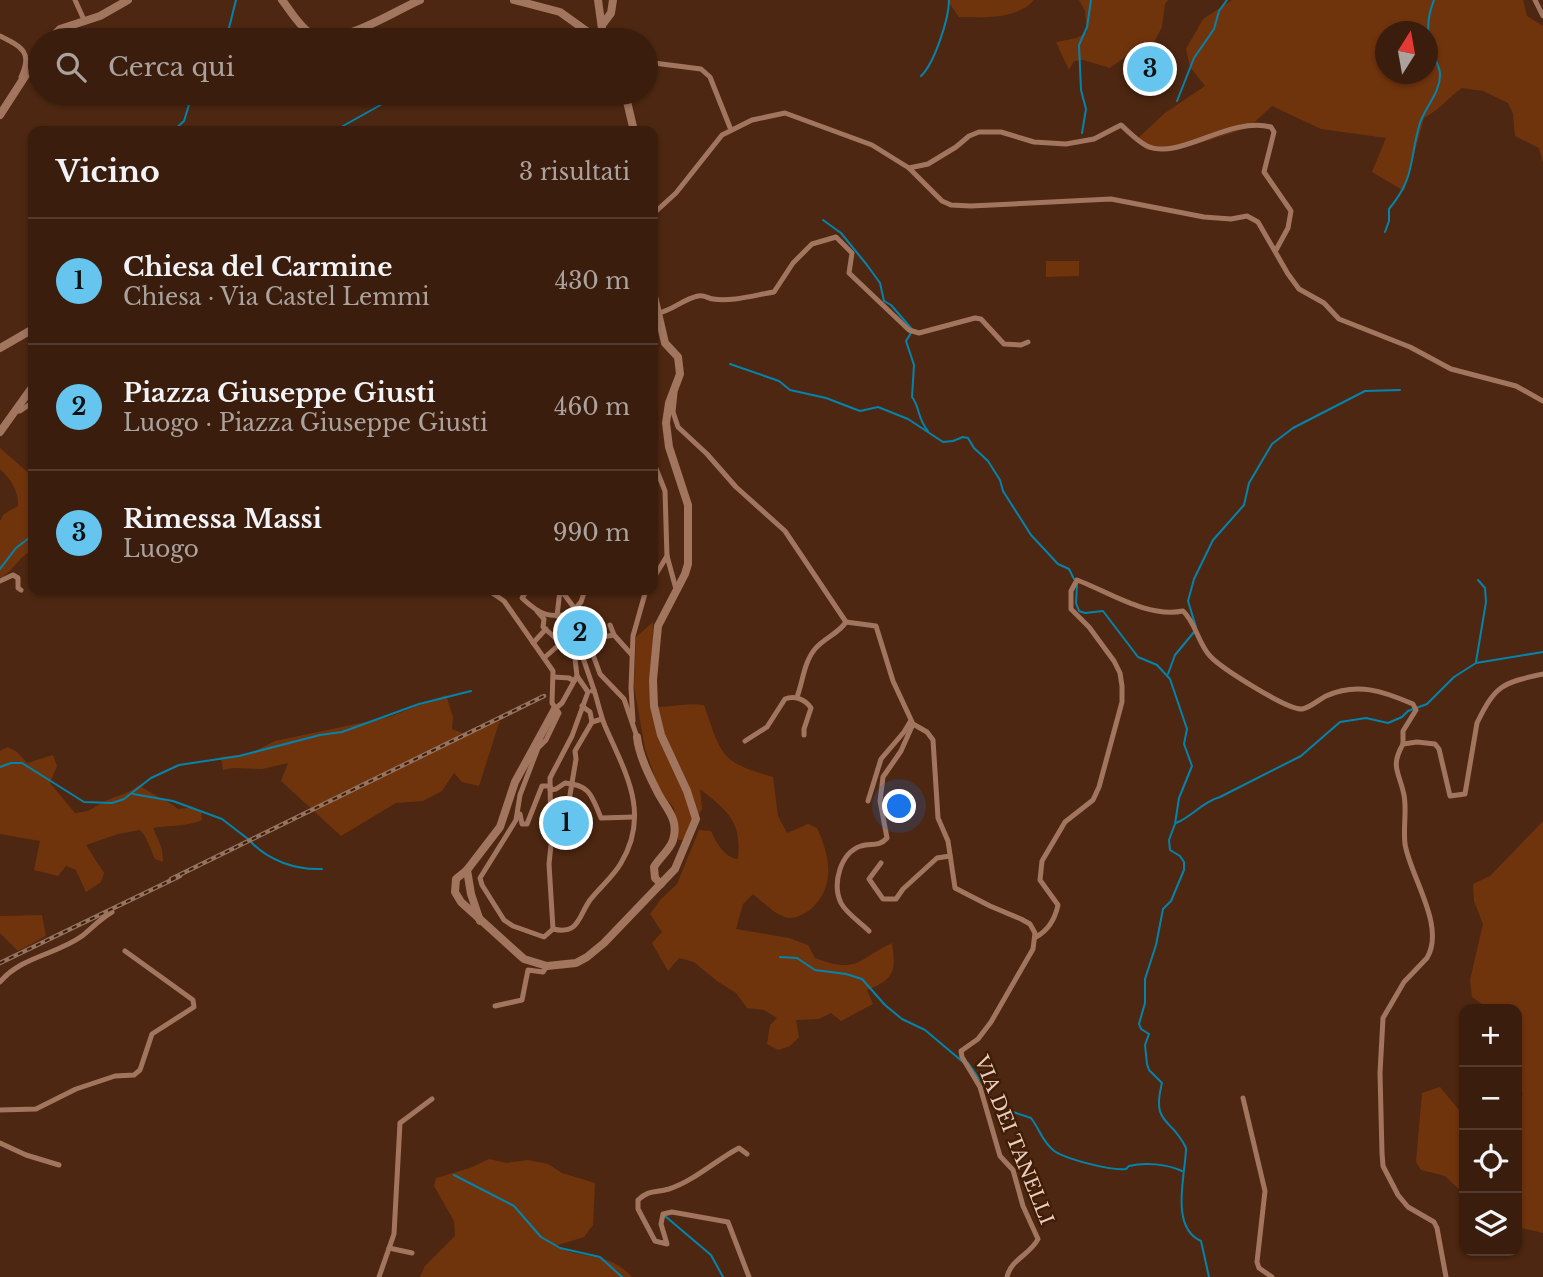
<!DOCTYPE html>
<html lang="it">
<head>
<meta charset="utf-8">
<style>
	body { margin:0; font-family:"Libre Baskerville",serif; background:#412616; color:#f1f3f6 }
	.controls { position:absolute; right:21px; bottom:21px; display:grid; overflow:hidden; border-radius:14px; box-shadow:0 2px 5px #0004 }
	.controls button { width:63px; height:63px; display:grid; place-items:center; padding:0; border:0; border-bottom:2px solid #543b2e; background:#3a1d0d; color:#f1f3f6; font:35px sans-serif }
	.compass { position:absolute; left:1375px; top:21px; width:63px; height:63px; border-radius:50%; background:#3a1d0d; box-shadow:0 2px 5px #0004; rotate:11deg }
	.you { position:absolute; left:900px; top:807px; width:24px; height:24px; margin:-18px; border:5px solid #fff; border-radius:50%; background:#1a73e8; box-shadow:0 0 0 10px #1a73e833 }
	.badge { display:grid; place-items:center; width:46px; height:46px; border-radius:50%; background:#65c5ee; color:#111; font-size:23px; font-weight:700 }
	.pin { position:absolute; translate:-50% -50%; border:4px solid #fff; box-shadow:0 2px 7px #0006 }
	.list { margin:0; padding:0; list-style:none }
	h2 { display:flex; justify-content:space-between; align-items:center; height:91px; margin:0; padding:0 28px; font-size:30px }
	h2 small { font-size:23px; font-weight:400; color:#aba29d }
	.list li { display:grid; grid-template-columns:46px 1fr auto; gap:21px; align-items:center; box-sizing:border-box; height:126px; padding:0 28px; border-top:2px solid #543b2e }
	.list b { display:block; font-size:26px; white-space:nowrap }
	.list p { margin:0; font-size:23px; white-space:nowrap; color:#aba29d }
	.list em { font-size:23px; font-style:normal; color:#aba29d }
	.icon { flex:none; width:38px; height:38px; fill:none; stroke:currentColor; stroke-width:2; stroke-linecap:round; stroke-linejoin:round }
	.map { position:relative; flex:none; width:1543px; height:1277px; overflow:hidden }
	.search { position:absolute; background:#3a1d0d; box-shadow:0 2px 5px #0004; left:28px; top:28px; width:630px; height:77px; display:flex; align-items:center; gap:18px; box-sizing:border-box; padding:0 24px; border-radius:38px; color:#aba29d; font-size:26px }
	.panel { position:absolute; background:#3a1d0d; box-shadow:0 2px 5px #0004; left:28px; top:126px; width:630px; height:469px; border-radius:14px }
	.map>svg:first-child { display:block }
	.green { fill:#70340d; fill-rule:evenodd }
	.lines { fill:none; stroke-linecap:round; stroke-linejoin:round }
	.stream { stroke:#0384ad; stroke-width:2 }
	.street { stroke:#a2755e; stroke-width:5 }
	.secondary { stroke:#a2755e; stroke-width:8 }
	.rail-casing { stroke:#937361; stroke-width:4.5 }
	.rail { stroke:#421d06; stroke-width:2; stroke-dasharray:5; stroke-linecap:butt }
	.labels { text-anchor:middle; dominant-baseline:central; stroke-width:5; stroke-linejoin:round; paint-order:stroke }
	.street-label { font-size:19px; fill:#e7cec1; stroke:#421d06 }
</style>
</head>
<body>
<div class="map">
<svg width="1543" height="1277" viewBox="0 0 1543 1277">
	<rect width="100%" height="100%" fill="#4d2711"/>
	<g class="green">
		<path d="M 947,0 L 1034,0 C 1016,20 984,17 959,17 Z"/>
		<polygon points="1079,0 1168,0 1165,4 1162,27 1154,42 1146,49 1135,50 1110,68 1083,60 1074,61 1069,70 1056,42 1077,38 1087,32 1085,11"/>
		<path d="M 1232,0 L 1523,0 L 1527,16 L 1543,26 L 1543,163 L 1539,148 L 1515,136 L 1513,114 L 1508,103 L 1483,91 L 1462,88 C 1448,98 1439,110 1424,118 L 1404,191 L 1372,172 L 1386,138 L 1321,129 L 1272,106 L 1248,128 L 1177,150 L 1147,150 L 1136,140 L 1165,113 L 1205,86 L 1190,67 L 1186,49 L 1203,19 ZM 1386,32 L 1428,32 L 1428,74 L 1386,74 Z"/>
		<polygon points="1046,261 1079,261 1079,276 1046,277"/>
		<path d="M 0,448 L 33,477 L 33,550 C 19,556 15,569 2,577 L 0,577 L 0,521 L 4,514 L 18,506 C 19,492 11,479 0,469 Z"/>
		<path d="M 653,622 L 651,707 C 669,708 686,702 704,705 C 722,755 719,762 773,777 L 778,816 L 787,833 L 808,824 L 817,828 C 830,856 836,886 811,909 C 806,913 797,918 790,918 C 777,917 763,902 753,894 L 743,904 L 736,929 L 789,938 L 808,945 L 815,958 C 859,974 856,960 892,943 C 896,971 895,979 867,990 L 873,1004 L 841,1021 L 831,1013 L 819,1019 L 796,1020 L 799,1037 L 790,1046 L 778,1050 L 767,1044 L 770,1025 L 777,1018 L 764,1010 L 747,1008 L 736,993 L 717,981 L 694,962 L 679,958 L 668,971 L 652,943 L 662,932 L 650,914 L 661,899 L 677,884 L 699,830 L 711,831 C 716,843 725,858 738,859 C 742,822 728,811 700,789 L 702,809 L 684,840 L 679,840 L 676,837 L 674,808 L 660,791 L 645,749 L 634,686 L 636,637 Z"/>
		<polygon points="446,695 453,717 452,729 467,735 500,720 479,786 462,782 454,773 442,791 423,801 396,803 341,836 281,781 288,763 262,769 233,768 223,770 221,757 249,754 275,741 389,717"/>
		<path d="M 8,747 L 17,752 L 27,763 L 53,755 L 57,766 L 50,783 L 75,813 C 93,811 88,810 102,803 C 115,795 128,795 139,785 C 152,795 166,799 178,809 L 190,808 L 201,811 L 202,820 C 186,827 170,825 153,828 L 162,849 L 163,862 L 155,859 L 145,836 L 140,830 L 118,834 L 86,845 L 104,873 L 101,882 L 86,892 L 76,870 L 66,866 L 58,876 L 34,870 L 40,841 L 0,834 L 0,751 Z"/>
		<polygon points="1543,821 1543,1233 1517,1227 1517,1099 1523,1094 1517,1087 1517,1009 1489,1009 1472,997 1470,980 1483,924 1474,901 1473,884 1490,876"/>
		<polygon points="42,915 46,936 18,951 0,933 0,916"/>
		<polygon points="1440,1087 1464,1116 1464,1194 1445,1176 1421,1170 1416,1162 1422,1093"/>
		<path d="M 489,1159 L 507,1163 L 528,1160 L 548,1164 L 562,1173 L 595,1183 L 593,1225 L 584,1237 L 555,1246 C 583,1261 608,1250 632,1277 L 420,1277 L 425,1266 L 455,1236 L 454,1221 L 434,1186 L 436,1178 L 470,1168 Z"/>
	</g>
	<g class="lines">
		<g class="stream">
			<polyline points="226,40 236,0"/>
			<path d="M 921,76 C 934,64 949,19 949,0"/>
			<polyline points="1177,101 1194,58 1214,29 1219,11 1227,0"/>
			<polyline points="173,131 184,121 191,98 197,93"/>
			<polyline points="334,131 402,93"/>
			<polyline points="1082,133 1086,109 1081,90 1079,45 1087,27 1091,0"/>
			<polyline points="823,220 841,233 867,265 880,283 884,301 891,305 911,328"/>
			<path d="M 1385,232 L 1389,221 L 1389,209 C 1416,177 1409,159 1420,123 C 1425,107 1441,92 1440,73 C 1439,66 1435,59 1433,53 C 1426,35 1427,17 1434,0"/>
			<path d="M 911,333 L 906,341 L 914,365 L 912,397 C 920,407 917,418 928,431"/>
			<polyline points="730,364 779,381 790,390 826,398 860,411 878,407 908,419 943,442 953,441 963,437 968,438 974,448 988,461 1000,480 1003,491 1031,535 1058,564 1069,569 1074,579"/>
			<polyline points="0,569 16,548 33,535"/>
			<path d="M 1077,584 L 1076,603 L 1079,611 L 1085,613 L 1103,611 L 1138,657 L 1157,665 L 1170,679 L 1187,729 L 1184,744 L 1192,766 L 1179,798 L 1175,824 L 1169,840 L 1170,850 L 1180,856 L 1184,862 L 1184,870 L 1171,901 L 1163,909 L 1156,945 L 1145,979 L 1145,1003 L 1139,1024 L 1141,1029 L 1149,1034 L 1145,1045 L 1147,1064 L 1149,1070 L 1162,1083 C 1151,1126 1172,1117 1186,1148 C 1186,1173 1169,1227 1201,1241 L 1209,1277"/>
			<polyline points="1196,627 1188,601 1194,579 1213,540 1244,505 1249,483 1272,444 1293,428 1365,391 1400,390"/>
			<polyline points="1476,662 1486,602 1485,588 1478,580"/>
			<polyline points="1168,674 1175,655 1194,632"/>
			<polyline points="0,767 11,763 22,763 84,802 112,803 124,799 151,778 179,765 239,756 320,735 342,732 419,704 471,691"/>
			<polyline points="133,794 173,801 222,819 248,839"/>
			<path d="M 1176,823 C 1193,816 1202,802 1220,797 L 1301,756 L 1340,722 L 1366,718 L 1388,723 L 1402,717 L 1408,711 L 1427,704 L 1454,677 L 1476,663 L 1543,652"/>
			<path d="M 251,842 C 269,861 296,870 322,869"/>
			<polyline points="780,957 797,958 815,970 846,974 862,979 885,1005 902,1019 925,1030 963,1062"/>
			<path d="M 968,1063 L 987,1090 L 995,1106 L 1031,1118 C 1039,1128 1042,1141 1053,1150 C 1064,1159 1112,1171 1126,1169 L 1129,1166 C 1145,1162 1167,1164 1182,1171"/>
			<polyline points="454,1175 514,1206 541,1237 560,1248 600,1257 622,1277"/>
			<polyline points="665,1216 711,1255 723,1277"/>
		</g>
		<g class="street">
			<polyline points="75,0 85,22"/>
			<polyline points="1535,0 1543,16"/>
			<path d="M 0,36 C 22,47 33,52 21,77"/>
			<polyline points="646,62 701,69 710,77 731,130"/>
			<path d="M 909,168 L 928,164 L 956,147 L 969,136 L 979,132 L 1001,132 L 1034,142 L 1066,144 L 1094,139 L 1121,125 C 1129,132 1137,141 1147,146 C 1180,161 1228,116 1271,127 L 1274,132 L 1264,172 L 1291,211 L 1288,228 L 1276,250"/>
			<polyline points="653,214 676,193 722,135 752,120 785,113 872,145 909,168 942,201 951,205 971,206 1111,199 1204,217 1231,219 1247,216 1258,222 1288,274 1299,289 1324,303 1339,319 1410,347 1451,369 1516,386 1543,401"/>
			<path d="M 658,313 C 672,311 683,299 698,296 C 705,295 707,298 713,299 C 732,302 755,295 774,292 L 793,263 L 812,244 L 836,237 L 852,253 L 849,273 L 909,330 L 919,333 L 975,318 L 981,319 L 1004,344 L 1021,345 L 1028,342"/>
			<polyline points="675,393 673,412 678,427 707,454 736,487 785,531 846,622"/>
			<polyline points="15,411 20,411 33,402"/>
			<polyline points="653,461 665,491 667,556 676,589"/>
			<polyline points="653,579 667,556"/>
			<polyline points="0,581 13,575 18,578 18,588 21,590"/>
			<polyline points="488,590 504,601 553,671 552,703 559,713 546,740 538,748 520,795 516,820 480,878 482,885 504,920 513,926 544,937 553,929"/>
			<path d="M 523,590 L 526,592 L 522,598 C 540,615 549,619 575,613 L 586,646"/>
			<polyline points="561,590 575,609"/>
			<polyline points="575,609 581,602 585,590"/>
			<polyline points="537,611 544,619 543,627 570,651 575,659 577,676 588,692 572,736 550,778 551,845 549,864 553,929"/>
			<polyline points="557,616 560,590"/>
			<path d="M 846,622 L 876,626 L 893,681 L 913,724 L 927,732 L 933,740 L 938,818 L 948,841 L 955,888 L 990,906 L 1021,919 L 1030,924 L 1035,933 L 1033,949 L 991,1022 L 978,1039 L 961,1051 L 962,1057 L 980,1087 L 1000,1156 L 1013,1170 L 1023,1206 L 1038,1239 C 1030,1255 1011,1259 1007,1277"/>
			<polyline points="610,625 614,635 632,655"/>
			<polyline points="555,638 568,626"/>
			<polyline points="533,643 546,629"/>
			<polyline points="587,647 592,652 600,674 624,699 637,737"/>
			<polyline points="572,655 586,646 602,642 602,637 614,635"/>
			<polyline points="582,655 594,690 592,691"/>
			<polyline points="544,658 561,643"/>
			<polyline points="554,677 569,678 574,681"/>
			<path d="M 797,697 C 803,681 804,662 815,649 C 824,638 838,634 846,622"/>
			<polyline points="582,706 590,712 592,722"/>
			<polyline points="555,709 562,703 577,676"/>
			<polyline points="633,721 631,688 633,636 646,590"/>
			<path d="M 745,741 L 767,727 L 785,699 C 794,695 805,699 811,708 L 804,729 L 804,735"/>
			<path d="M 550,790 L 556,789 L 565,783 C 591,785 592,797 601,818 L 634,817"/>
			<polyline points="868,801 881,759 904,732 910,722"/>
			<polyline points="552,810 556,818 566,819 576,759 575,751 592,722 602,719"/>
			<polyline points="520,814 522,824 527,824 542,786 550,786"/>
			<polyline points="881,863 869,879 883,899 896,899 903,889 937,858 950,856"/>
			<path d="M 553,929 C 579,935 578,917 590,900 C 600,887 613,877 621,863 C 651,813 625,772 605,726 C 600,714 598,702 594,690"/>
			<path d="M 869,931 C 861,923 846,913 841,903 C 832,884 840,853 861,846 C 872,843 879,847 887,838 L 880,801 L 883,777 L 901,751 L 913,724"/>
			<path d="M 1036,937 C 1049,930 1055,919 1058,905 L 1040,880 L 1042,861 L 1065,822 L 1093,800 L 1099,787 L 1122,702 L 1122,686 L 1120,673 L 1114,661 L 1089,627 L 1071,609 L 1071,591 L 1077,580 C 1109,592 1147,618 1183,611 C 1196,623 1198,643 1210,656 C 1221,668 1287,710 1302,709 C 1310,708 1318,700 1326,696 C 1357,682 1383,691 1413,704 L 1416,710 L 1403,731 L 1403,744"/>
			<path d="M 0,982 C 22,956 56,955 82,936 C 92,928 100,919 112,912"/>
			<polyline points="495,1006 522,1000 528,970 543,972 547,966"/>
			<polyline points="1243,1098 1265,1191 1257,1262 1259,1268 1272,1277"/>
			<polyline points="0,1110 36,1109 76,1089 115,1076 134,1075 140,1070 152,1034 194,1007 193,1000 125,951"/>
			<polyline points="0,1143 26,1155 59,1165"/>
			<path d="M 747,1154 L 739,1148 C 716,1160 694,1181 669,1189 C 655,1193 650,1189 638,1200 L 638,1209 L 655,1241 L 667,1244 L 661,1224 L 663,1214 L 672,1212 L 728,1222 L 749,1277"/>
			<polyline points="389,1248 412,1253"/>
			<polyline points="379,1277 394,1234 400,1123 432,1099"/>
			<path d="M 1446,1277 L 1437,1228 L 1434,1222 L 1408,1207 L 1398,1195 L 1383,1166 L 1382,1153 L 1380,1073 L 1383,1018 L 1404,982 L 1427,958 C 1446,926 1410,876 1405,844 C 1403,827 1407,811 1404,795 C 1399,771 1390,767 1403,744 L 1417,742 L 1435,744 L 1439,749 L 1450,796 L 1465,794 L 1477,723 C 1496,684 1503,683 1543,674"/>
		</g>
		<g class="secondary">
			<path d="M 282,0 C 290,10 299,26 310,33 C 336,50 394,11 420,0"/>
			<polyline points="514,0 560,12 599,40"/>
			<polyline points="598,0 602,29 598,39"/>
			<polyline points="602,25 611,13 613,0"/>
			<polyline points="49,40 60,29 100,16 128,0"/>
			<polyline points="625,93 634,131"/>
			<polyline points="0,115 40,53"/>
			<polyline points="0,348 33,329"/>
			<polyline points="0,432 33,386"/>
			<polyline points="555,709 515,782 500,827 467,870 456,879 455,892 461,902 524,959 547,966 576,963 587,957 604,943 675,869 696,819 687,791 661,735 654,706 653,680 658,626 685,574 688,564 688,505 669,447 666,423 669,403 680,374 678,357 665,343 653,292"/>
			<path d="M 637,737 C 639,755 648,773 656,789 C 664,807 680,818 673,840 C 670,850 659,858 654,867 L 655,878 L 661,884"/>
			<polyline points="467,870 471,894 480,921"/>
		</g>
		<defs>
			<g id="rail">
				<polyline points="171,879 544,696"/>
				<polyline points="0,963 180,876"/>
			</g>
		</defs>
		<use href="#rail" class="rail-casing"/>
		<use href="#rail" class="rail"/>
	</g>
	<g class="labels">
		<g class="street-label">
			<text transform="translate(1014 1140) rotate(68)">VIA DEI TANELLI</text>
		</g>
	</g>
</svg>
<div class="controls">
<button>+</button>
<button>−</button>
<button><svg class="icon" aria-label="locate" viewBox="0 0 24 24"><circle cx="12" cy="12" r="6"/><path d="M12 2v4M12 18v4M2 12h4M18 12h4"/></svg></button>
<button><svg class="icon" aria-label="layers" viewBox="0 0 24 24"><path d="M12 4l9 5-9 5-9-5zM3 14l9 5 9-5"/></svg></button>
</div>
<svg class="compass" viewBox="-18 -18 36 36"><path d="M0-13l5 13h-10z" fill="#e53935"/><path d="M0 13l5-13h-10z" fill="#aba29d"/></svg>
<div class="you"></div>
<div class="pin badge" style="left:566px;top:823px">1</div>
<div class="pin badge" style="left:580px;top:633px">2</div>
<div class="pin badge" style="left:1150px;top:69px">3</div>
<div class="search"><svg class="icon" aria-label="search" viewBox="0 0 24 24"><circle cx="10" cy="10" r="6"/><path d="M15 15l6 6"/></svg>Cerca qui</div>
<section class="panel">
<h2>Vicino<small>3 risultati</small></h2>
<ul class="list">
<li><span class="badge">1</span><div><b>Chiesa del Carmine</b><p>Chiesa · Via Castel Lemmi</p></div><em>430 m</em></li>
<li><span class="badge">2</span><div><b>Piazza Giuseppe Giusti</b><p>Luogo · Piazza Giuseppe Giusti</p></div><em>460 m</em></li>
<li><span class="badge">3</span><div><b>Rimessa Massi</b><p>Luogo</p></div><em>990 m</em></li>
</ul>
</section>
</div>
</body>
</html>
